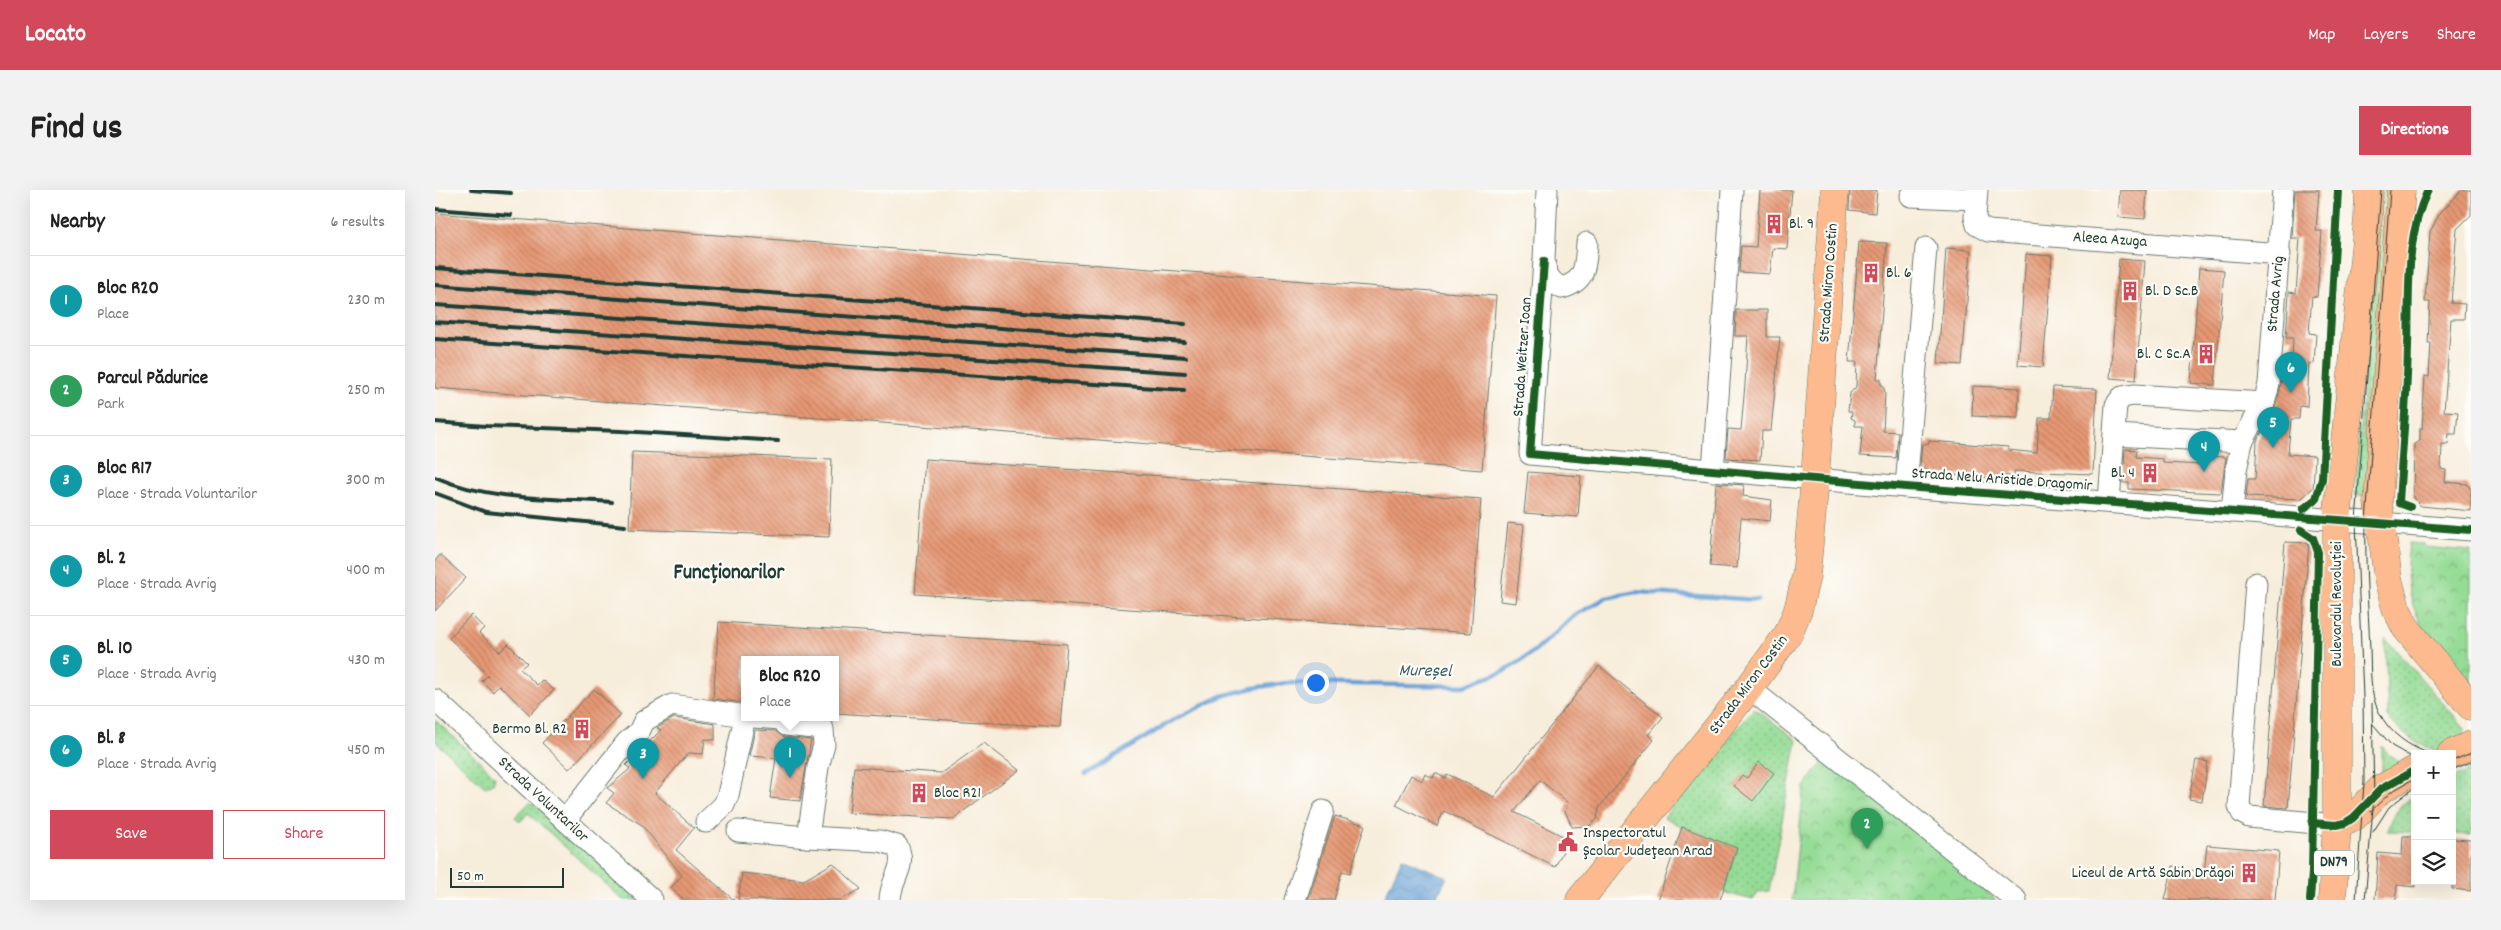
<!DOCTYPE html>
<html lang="en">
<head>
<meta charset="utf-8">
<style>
	body { margin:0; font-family:Dekko,sans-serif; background:#f2f2f2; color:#222 }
	.controls { position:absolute; right:15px; bottom:15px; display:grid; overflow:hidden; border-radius:0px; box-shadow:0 5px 20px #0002 }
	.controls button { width:45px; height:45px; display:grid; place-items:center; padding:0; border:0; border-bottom:1px solid #e0e0e0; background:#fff; color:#222; font:25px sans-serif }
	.scale { position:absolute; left:15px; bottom:12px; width:114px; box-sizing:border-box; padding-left:5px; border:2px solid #1f3d34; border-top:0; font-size:14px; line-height:18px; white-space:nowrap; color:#1f3d34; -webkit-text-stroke:4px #fdfcf7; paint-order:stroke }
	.you { position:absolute; left:880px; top:492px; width:18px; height:18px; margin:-12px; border:4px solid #fff; border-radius:50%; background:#1a73e8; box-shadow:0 0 0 8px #1a73e833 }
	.badge { display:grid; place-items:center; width:32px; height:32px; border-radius:50%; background:#d1495b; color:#fff; font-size:16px; font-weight:700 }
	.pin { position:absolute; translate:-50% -41px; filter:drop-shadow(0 1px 2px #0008) }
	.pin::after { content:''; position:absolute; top:26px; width:18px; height:15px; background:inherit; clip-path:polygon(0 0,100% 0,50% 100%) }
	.popup { position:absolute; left:306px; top:466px; width:98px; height:65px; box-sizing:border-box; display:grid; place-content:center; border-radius:0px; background:#fff; filter:drop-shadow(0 1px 4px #0005); font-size:16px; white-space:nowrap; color:#767676 }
	.popup b { font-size:19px; color:#222 }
	.popup::after { content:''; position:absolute; left:50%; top:100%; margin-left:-10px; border:10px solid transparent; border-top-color:#fff }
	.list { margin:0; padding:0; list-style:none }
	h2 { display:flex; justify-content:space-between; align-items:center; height:65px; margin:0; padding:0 20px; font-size:21px }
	h2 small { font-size:16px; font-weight:400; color:#767676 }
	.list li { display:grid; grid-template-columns:32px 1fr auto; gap:15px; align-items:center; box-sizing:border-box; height:90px; padding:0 20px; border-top:1px solid #e0e0e0 }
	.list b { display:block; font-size:19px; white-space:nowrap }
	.list p { margin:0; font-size:16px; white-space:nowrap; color:#767676 }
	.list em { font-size:16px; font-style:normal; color:#767676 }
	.actions { display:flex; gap:10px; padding:15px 20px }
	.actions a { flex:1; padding:11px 0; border:1px solid #d1495b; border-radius:0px; text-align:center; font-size:18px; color:#d1495b }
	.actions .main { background:#d1495b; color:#fff }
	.icon { flex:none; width:28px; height:28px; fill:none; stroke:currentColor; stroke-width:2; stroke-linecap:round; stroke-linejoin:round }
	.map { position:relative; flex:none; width:2036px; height:710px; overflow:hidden; border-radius:0px }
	header { display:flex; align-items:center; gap:30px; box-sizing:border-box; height:70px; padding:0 25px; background:#d1495b; color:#fff }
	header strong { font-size:24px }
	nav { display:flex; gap:28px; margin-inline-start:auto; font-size:18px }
	.intro { display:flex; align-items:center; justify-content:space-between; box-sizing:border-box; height:120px; padding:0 30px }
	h1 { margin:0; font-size:35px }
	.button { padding:12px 22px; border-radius:0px; background:#d1495b; color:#fff; font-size:18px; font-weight:700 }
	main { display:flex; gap:30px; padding:0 30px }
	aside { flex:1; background:#fff; border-radius:0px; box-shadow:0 5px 20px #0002 }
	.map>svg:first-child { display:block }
	.grass { fill:url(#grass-dots); stroke:#5a8c65 }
	.park { fill:url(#park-crowns); stroke:#5a8c65 }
	.water { fill:url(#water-waves); stroke:#436e85 }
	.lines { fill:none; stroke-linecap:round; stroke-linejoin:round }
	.stream { stroke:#67a0d6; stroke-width:4.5 }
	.building { fill:url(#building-back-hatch) }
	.minor-casing { stroke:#6b7b6e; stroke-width:23 }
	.major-casing { stroke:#6b7b6e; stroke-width:29 }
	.minor { stroke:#fff; stroke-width:21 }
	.major { stroke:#fcba8e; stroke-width:28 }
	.tram { stroke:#1f3d34; stroke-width:1 }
	.rail { stroke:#1f3d34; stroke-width:4 }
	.cycleway-casing { stroke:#fdfcf7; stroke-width:11 }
	.cycleway { stroke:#1b5e20; stroke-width:8 }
	.labels { text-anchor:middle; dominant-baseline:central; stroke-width:4.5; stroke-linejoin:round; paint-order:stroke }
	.shield { fill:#fdfcf7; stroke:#62766e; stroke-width:1 }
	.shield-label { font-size:15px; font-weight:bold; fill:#1f3d34 }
	.poi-label { font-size:16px; fill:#1f3d34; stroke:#fdfcf7; text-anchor:start }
	.street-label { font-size:16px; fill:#1f3d34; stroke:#fdfcf7 }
	.water-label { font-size:18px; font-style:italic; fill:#38606d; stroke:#fdfcf7 }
	.district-label { font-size:21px; font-weight:bold; fill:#1f3d34; stroke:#fdfcf7 }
</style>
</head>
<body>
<header>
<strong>Locato</strong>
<nav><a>Map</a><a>Layers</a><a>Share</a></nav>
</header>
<div class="intro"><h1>Find us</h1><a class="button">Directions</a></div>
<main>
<aside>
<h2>Nearby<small>6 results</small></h2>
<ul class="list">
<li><span class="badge" style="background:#0f9aa8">1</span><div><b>Bloc R20</b><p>Place</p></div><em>230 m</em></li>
<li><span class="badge" style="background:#2e9e5b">2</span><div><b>Parcul Pădurice</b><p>Park</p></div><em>250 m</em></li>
<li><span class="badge" style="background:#0f9aa8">3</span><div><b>Bloc R17</b><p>Place · Strada Voluntarilor</p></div><em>300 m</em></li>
<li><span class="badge" style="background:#0f9aa8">4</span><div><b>Bl. 2</b><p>Place · Strada Avrig</p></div><em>400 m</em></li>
<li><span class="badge" style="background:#0f9aa8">5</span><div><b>Bl. 10</b><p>Place · Strada Avrig</p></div><em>430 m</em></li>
<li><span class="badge" style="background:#0f9aa8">6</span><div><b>Bl. 8</b><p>Place · Strada Avrig</p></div><em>450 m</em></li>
</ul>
<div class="actions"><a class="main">Save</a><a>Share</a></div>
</aside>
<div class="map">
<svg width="2036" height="710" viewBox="0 0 2036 710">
	<defs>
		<pattern id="grass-dots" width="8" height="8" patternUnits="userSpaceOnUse" patternTransform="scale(1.25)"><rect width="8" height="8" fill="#95dc96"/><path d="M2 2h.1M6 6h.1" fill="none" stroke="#79b47b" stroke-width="1.8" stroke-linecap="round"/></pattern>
		<pattern id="park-crowns" width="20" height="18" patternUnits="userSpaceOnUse" patternTransform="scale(1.25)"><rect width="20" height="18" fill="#95dc96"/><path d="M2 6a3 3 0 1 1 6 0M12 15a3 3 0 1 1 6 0" fill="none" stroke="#79b47b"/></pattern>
		<pattern id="water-waves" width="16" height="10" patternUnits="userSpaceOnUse" patternTransform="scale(1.25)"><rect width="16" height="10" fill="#67a0d6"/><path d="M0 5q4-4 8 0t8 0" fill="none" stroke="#5484ae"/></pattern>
		<pattern id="building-back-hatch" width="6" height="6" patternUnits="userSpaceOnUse" patternTransform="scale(1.25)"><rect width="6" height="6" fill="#e79874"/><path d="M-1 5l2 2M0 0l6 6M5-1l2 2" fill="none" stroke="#bb7d60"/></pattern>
	</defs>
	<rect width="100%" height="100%" fill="#fdfcf7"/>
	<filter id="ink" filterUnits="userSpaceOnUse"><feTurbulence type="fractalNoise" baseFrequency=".02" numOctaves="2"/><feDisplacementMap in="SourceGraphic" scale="10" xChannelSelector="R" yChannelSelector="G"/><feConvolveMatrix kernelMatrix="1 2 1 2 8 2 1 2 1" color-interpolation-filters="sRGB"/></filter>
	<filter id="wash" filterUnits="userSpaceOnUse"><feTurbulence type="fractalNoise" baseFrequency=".0096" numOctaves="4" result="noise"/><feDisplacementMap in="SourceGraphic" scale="20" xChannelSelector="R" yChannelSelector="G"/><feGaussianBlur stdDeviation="1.12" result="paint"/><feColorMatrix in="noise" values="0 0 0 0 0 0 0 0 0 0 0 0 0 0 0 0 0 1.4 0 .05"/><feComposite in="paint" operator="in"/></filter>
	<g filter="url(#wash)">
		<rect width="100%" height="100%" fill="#f7eddb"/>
		<g class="grass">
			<polygon points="1944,0 1960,0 1937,307 1920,305"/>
			<path d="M 1950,448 L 2030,538 L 2029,548 L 2002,561 C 1982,554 1968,545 1953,529 Z"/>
			<polygon points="1319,518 1362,550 1334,701 1324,702 1318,710 1288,702 1302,658 1289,654 1266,655 1269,644 1247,637 1229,627"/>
			<polygon points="0,530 53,579 60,587 58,593 50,597 0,551"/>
			<polygon points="1947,556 1954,565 1965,572 1947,583"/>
			<polygon points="2036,580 2036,645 2017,644 2017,588"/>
			<path d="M 1980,605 L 1980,642 L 1953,641 C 1957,625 1966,614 1980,605 Z"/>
			<polygon points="94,613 100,614 204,710 188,710 93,623 85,632 80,627"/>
		</g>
		<g class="park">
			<path d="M 1974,353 L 1989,354 L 1989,357 L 2036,361 L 2036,498 C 1995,448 1964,423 1974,353 Z"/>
			<polygon points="1392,567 1561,710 1357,710 1369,597"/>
		</g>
		<polygon class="water" points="967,668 1012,687 1001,710 948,710"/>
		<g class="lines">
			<polyline class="stream" points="651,584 740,529 787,506 818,498 851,493 1029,496 1068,482 1100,461 1140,425 1171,408 1201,402 1323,410"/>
		</g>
		<g id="blocks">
			<g class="building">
				<polygon points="1325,0 1357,0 1352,59 1338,58 1335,84 1304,82 1306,56 1321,57"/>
				<polygon points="1415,0 1442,0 1440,23 1414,20"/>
				<polygon points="1685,0 1712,0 1710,29 1683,27"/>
				<polygon points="1860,0 1884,0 1881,41 1887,41 1882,107 1877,106 1874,143 1881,144 1879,174 1874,173 1872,217 1865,216 1864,229 1856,229 1853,264 1880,266 1878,298 1866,309 1811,307 1813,289 1820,289 1822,251 1835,227 1838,227 1841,216 1846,195 1848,171 1857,172 1858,148 1851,148 1854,102 1861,103 1865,48 1857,48"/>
				<polygon points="2027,0 2036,0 2036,25 2022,39 2016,113 2030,114 2029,129 2016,129 2009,221 2023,222 2021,244 2014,244 2013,254 2007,254 2006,279 2011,280 2010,292 2032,294 2036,300 2036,321 1986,316 1978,308 1979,254 1985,251 1985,237 1987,239 1990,186 1994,187 1996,153 1993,153 1995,112 1990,112 1995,42 2005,23"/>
				<polygon points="0,23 1061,106 1047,280 0,198"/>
				<polygon points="1424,52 1452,53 1442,189 1446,189 1446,195 1448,195 1450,203 1448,241 1463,242 1461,268 1425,266 1428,236 1420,236 1420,230 1416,228 1417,222 1413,221 1415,203 1421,197 1422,172 1414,172"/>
				<polygon points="1511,58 1536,60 1527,175 1503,173"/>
				<polygon points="1591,64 1617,66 1608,177 1583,175"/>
				<polygon points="1684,69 1710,71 1701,190 1675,188"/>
				<polygon points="1764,78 1789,80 1780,195 1756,193"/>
				<polygon points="1301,120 1332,120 1332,147 1345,147 1336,241 1327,241 1325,270 1291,268 1293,239 1306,240 1310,194 1313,146 1300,146"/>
				<polygon points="1538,196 1584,198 1583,228 1537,226"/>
				<polygon points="1618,197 1662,199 1658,284 1579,281 1579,286 1570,286 1570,289 1492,283 1492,279 1485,279 1487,254 1494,254 1494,251 1573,257 1573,260 1602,263 1604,228 1616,228"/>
				<polygon points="1690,259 1702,260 1701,267 1728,269 1728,273 1768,275 1768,266 1791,267 1786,303 1694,299 1694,293 1688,293"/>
				<polygon points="197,262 397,269 394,347 194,339"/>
				<polygon points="490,269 1046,309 1036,443 480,404"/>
				<polygon points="1093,282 1146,286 1143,327 1089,323"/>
				<polygon points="1281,293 1309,295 1308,306 1337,310 1335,331 1306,328 1302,378 1275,376"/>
				<polygon points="1073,333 1089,335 1081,413 1065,411"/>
				<polygon points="1850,352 1874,353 1853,618 1829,616"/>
				<polygon points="5,365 31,388 0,421 0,371"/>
				<polygon points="36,425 49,438 44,443 65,462 73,454 92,473 85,479 102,495 107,490 119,500 95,525 64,495 58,502 47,491 53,485 14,448"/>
				<polygon points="284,432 632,454 625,537 400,523 400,469 310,469 310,513 278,509"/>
				<polygon points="1164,476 1228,527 1213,545 1219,550 1164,618 1162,629 1154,636 1137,637 1130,621 1133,613 1105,590 1079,622 1134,649 1120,677 1009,621 1002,636 961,615 976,585 987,591 990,584 998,588 1000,583 1010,588 1012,584 1059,607"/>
				<polygon points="159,499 186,525 134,579 107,553"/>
				<polygon points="239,528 280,534 280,550 270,549 268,564 253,563 220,603 259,638 241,660 299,710 250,710 236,698 247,685 207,635 171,613 179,603 172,598 195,579 191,575 226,540 222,538"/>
				<polygon points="320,540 340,541 349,547 376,550 365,611 335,608 341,568 314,566"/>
				<polygon points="549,553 584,580 518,629 414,623 419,577 506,583"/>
				<polygon points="1761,570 1773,572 1767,611 1754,609"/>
				<polygon points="1324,572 1339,583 1318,611 1299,596 1307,585 1312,588"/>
				<polygon points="900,626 930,635 915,683 907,681 899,710 873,710"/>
				<polygon points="1247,637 1302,658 1285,710 1223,710"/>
				<polygon points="1968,646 1980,646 1980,697 1962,695 1961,710 1940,710 1943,663 1967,665"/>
				<polygon points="2017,649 2036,650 2036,701 2017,699"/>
				<polygon points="1772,655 1844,661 1840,710 1730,710 1738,676 1769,683"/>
				<polygon points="398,673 426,699 406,710 303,710 307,683 369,690"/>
			</g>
		</g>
	</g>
	<g filter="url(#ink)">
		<use href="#blocks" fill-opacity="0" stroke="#6b7b6e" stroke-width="1"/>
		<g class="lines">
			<defs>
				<g id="minor">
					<path d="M 1112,0 L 1109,71 C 1111,85 1115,92 1127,98 C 1152,91 1150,75 1152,53"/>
					<polyline points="1542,0 1540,27 1542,35 1553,41 1845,64"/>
					<polyline points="1476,6 1541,9"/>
					<polyline points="1109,71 1095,264 1471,297 2036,340"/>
					<polyline points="1680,245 1807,252"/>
					<polyline points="1278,281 1297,0"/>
					<polyline points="1471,297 1491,58"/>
					<polyline points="1674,312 1681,215 1687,207 1699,205 1829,213"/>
					<polyline points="1797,322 1801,280 1807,252 1829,213 1834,194 1848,0"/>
					<polyline points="1821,393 1804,616 1807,623 1814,627 1902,635"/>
					<polyline points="1314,498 1581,710"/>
					<polyline points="0,510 217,710"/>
					<path d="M 319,527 L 347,529 L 351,535 L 388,539 L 389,555 L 383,577 L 373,647 L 445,651 L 462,656 C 473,677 455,689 455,710"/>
					<polyline points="130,630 192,552 204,542 209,531 237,515 310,526"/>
					<polyline points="271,632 289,615 293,605 310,527"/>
					<polyline points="303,641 373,647"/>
					<polyline points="860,710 888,621"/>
				</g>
				<g id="major">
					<polyline points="1966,0 1943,312 1953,389 1961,418 1971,438 2036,516"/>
					<polyline points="2016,564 2036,555"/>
					<polyline points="1902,635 1918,628 1946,599 1980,580"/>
					<polyline points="1145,710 1314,498 1353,444 1363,420 1371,386 1380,289 1400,0"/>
					<polyline points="1897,710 1902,635 1902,330 1933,29 1934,0"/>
				</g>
			</defs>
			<use href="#minor" class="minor-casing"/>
			<use href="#major" class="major-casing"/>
			<use href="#minor" class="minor"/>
			<use href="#major" class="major"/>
			<g class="tram">
				<path d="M 1955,0 L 1931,332 C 1930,374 1933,416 1935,458 C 1936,479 1934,503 1944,522 C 1954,543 1974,557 1996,564"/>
				<polyline points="1937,533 1957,556 1980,569"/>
				<polyline points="2017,571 2036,563"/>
				<polyline points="2017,580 2036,572"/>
				<polyline points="1936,621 1956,602 1980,588"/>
				<polyline points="1938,642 1954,617 1980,597"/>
				<polyline points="1921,710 1929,592 1928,507 1921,331 1946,0"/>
				<polyline points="1930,710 1939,606 1937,513"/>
			</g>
			<g class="rail">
				<polyline points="36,0 76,3"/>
				<polyline points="0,19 76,25"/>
				<polyline points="0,78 750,134"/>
				<polyline points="0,95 749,152"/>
				<polyline points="0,115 751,167"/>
				<polyline points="0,132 750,183"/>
				<polyline points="0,149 749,200"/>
				<polyline points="0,232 51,236 186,241 343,251"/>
				<path d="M 0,287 C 54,311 119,308 177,312"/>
				<polyline points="0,303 51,322 190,336"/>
			</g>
			<defs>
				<g id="cycleway">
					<polyline points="1109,71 1095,264 1471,297 2036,340"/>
					<path d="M 1975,317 L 1964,313 C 1967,261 1972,209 1973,157 C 1975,103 1969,50 1993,0"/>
					<polyline points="1868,319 1881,309 1887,289 1903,0"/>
					<polyline points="1866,340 1878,348 1883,362 1877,682 1875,710"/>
					<polyline points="1877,633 1902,635 1910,633 1918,628 1946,599 1980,580"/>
				</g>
			</defs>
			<use href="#cycleway" class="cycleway-casing"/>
			<use href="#cycleway" class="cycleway"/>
		</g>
	</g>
	<defs>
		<symbol id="building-bare" viewBox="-9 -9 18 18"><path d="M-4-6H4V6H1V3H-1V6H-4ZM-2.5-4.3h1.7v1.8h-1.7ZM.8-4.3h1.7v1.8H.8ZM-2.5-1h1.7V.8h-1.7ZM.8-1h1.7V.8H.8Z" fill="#d1495b" stroke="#fdfcf7" stroke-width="2.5" paint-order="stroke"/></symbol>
		<symbol id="civic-bare" viewBox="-9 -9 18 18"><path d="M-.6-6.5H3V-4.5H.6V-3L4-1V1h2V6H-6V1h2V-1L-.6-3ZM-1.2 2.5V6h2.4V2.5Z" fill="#d1495b" stroke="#fdfcf7" stroke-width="2.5" paint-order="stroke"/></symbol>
	</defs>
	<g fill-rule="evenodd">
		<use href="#building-bare" x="1325" y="20" width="28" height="28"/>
		<use href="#building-bare" x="1422" y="69" width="28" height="28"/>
		<use href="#building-bare" x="1681" y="87" width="28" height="28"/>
		<use href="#building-bare" x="1757" y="150" width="28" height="28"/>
		<use href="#building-bare" x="1701" y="269" width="28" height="28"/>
		<use href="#building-bare" x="133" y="525" width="28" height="28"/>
		<use href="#building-bare" x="470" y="589" width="28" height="28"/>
		<use href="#civic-bare" x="1119" y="638" width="28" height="28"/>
		<use href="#building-bare" x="1800" y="669" width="28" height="28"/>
	</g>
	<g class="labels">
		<rect class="shield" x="1879" y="660.5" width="40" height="25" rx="4"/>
		<g class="shield-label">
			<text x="1899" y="673">DN79</text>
		</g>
		<g class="poi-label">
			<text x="1354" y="34">Bl. 9</text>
			<text x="1451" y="83">Bl. 6</text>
			<text x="1710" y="101">Bl. D Sc.B</text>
			<text x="1756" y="164" text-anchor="end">Bl. C Sc.A</text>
			<text x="1700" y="283" text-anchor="end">Bl. 4</text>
			<text x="132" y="539" text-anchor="end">Bermo Bl. R2</text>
			<text x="499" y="603">Bloc R21</text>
			<text x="1148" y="643">Inspectoratul<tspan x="1148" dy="18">Şcolar Judeţean Arad</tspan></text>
			<text x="1799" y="683" text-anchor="end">Liceul de Artă Sabin Drăgoi</text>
		</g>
		<g class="street-label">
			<text transform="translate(1675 50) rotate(4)">Aleea Azuga</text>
			<text transform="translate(1394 93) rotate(-86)">Strada Miron Costin</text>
			<text transform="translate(1841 104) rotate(-85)">Strada Avrig</text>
			<text transform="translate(1088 167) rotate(-86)">Strada Weitzer Ioan</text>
			<text transform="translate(1567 290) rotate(4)">Strada Nelu Aristide Dragomir</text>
			<text transform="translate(1902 414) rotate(-90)">Bulevardul Revoluției</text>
			<text transform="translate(1314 495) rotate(-53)">Strada Miron Costin</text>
			<text transform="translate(108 610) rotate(43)">Strada Voluntarilor</text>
		</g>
		<g class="water-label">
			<text transform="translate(990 482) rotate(1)">Mureșel</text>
		</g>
		<g class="district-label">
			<text x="294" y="384">Funcționarilor</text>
		</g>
	</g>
</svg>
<div class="controls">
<button>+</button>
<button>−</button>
<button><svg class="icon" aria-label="layers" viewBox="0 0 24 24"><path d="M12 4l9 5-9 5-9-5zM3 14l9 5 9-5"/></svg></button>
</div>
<div class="scale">50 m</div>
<div class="you"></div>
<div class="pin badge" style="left:355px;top:588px;background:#0f9aa8">1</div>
<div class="popup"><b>Bloc R20</b>Place</div>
<div class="pin badge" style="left:1432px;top:659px;background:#2e9e5b">2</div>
<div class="pin badge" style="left:208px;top:589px;background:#0f9aa8">3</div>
<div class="pin badge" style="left:1769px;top:282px;background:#0f9aa8">4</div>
<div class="pin badge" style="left:1838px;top:258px;background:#0f9aa8">5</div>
<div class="pin badge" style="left:1856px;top:203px;background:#0f9aa8">6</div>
</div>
</main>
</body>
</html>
